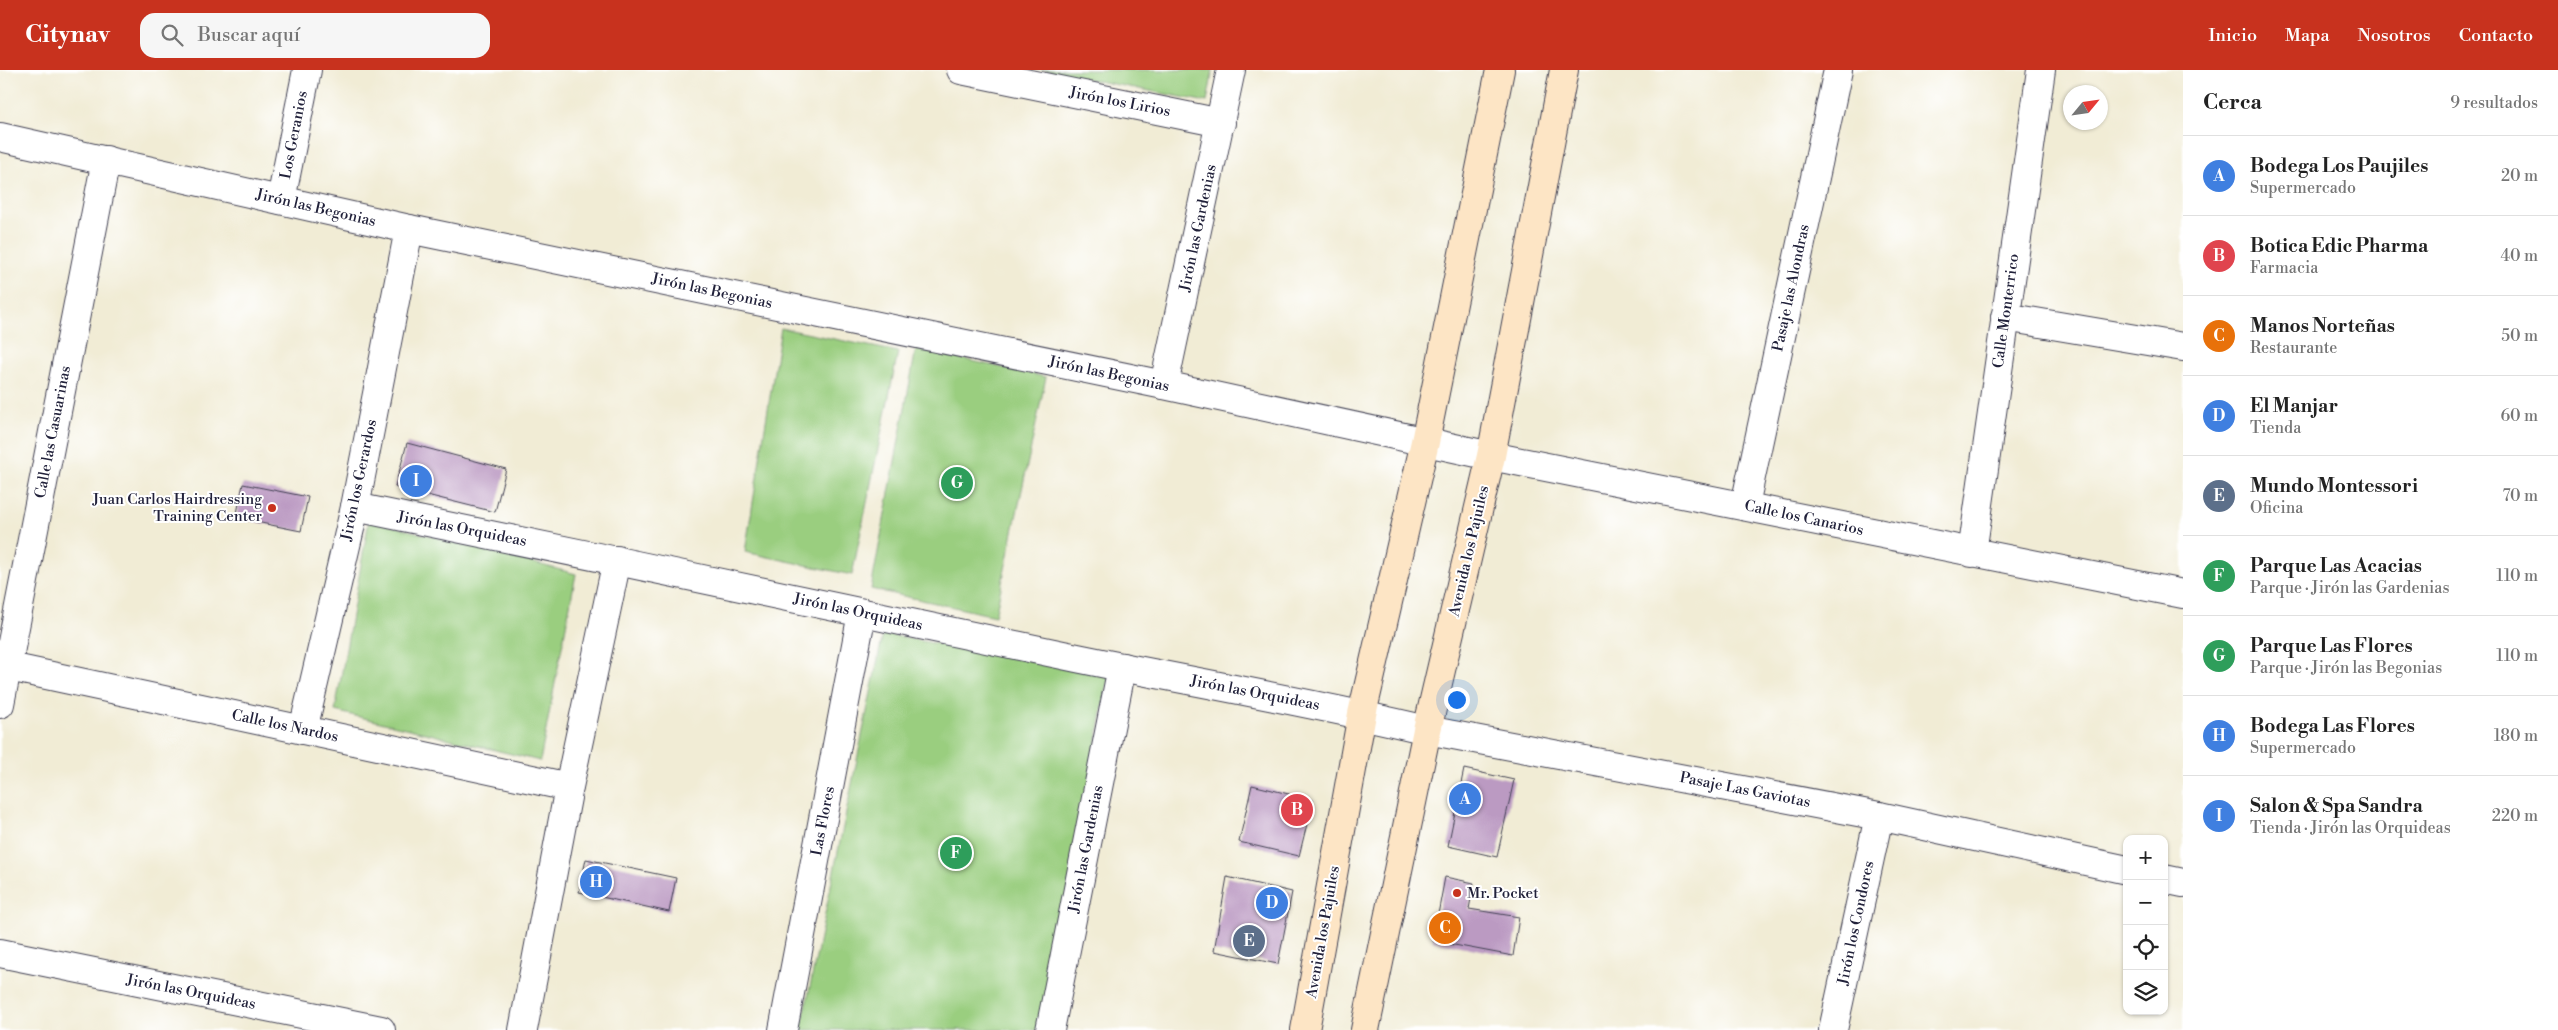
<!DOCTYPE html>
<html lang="es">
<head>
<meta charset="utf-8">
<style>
	body { margin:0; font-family:"Libre Bodoni",serif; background:#f6f6f6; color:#222 }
	.controls { position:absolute; right:15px; bottom:15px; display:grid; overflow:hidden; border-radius:10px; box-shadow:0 1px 4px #0004 }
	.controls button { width:45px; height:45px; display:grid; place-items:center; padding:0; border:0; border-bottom:1px solid #e0e0e0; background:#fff; color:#222; font:25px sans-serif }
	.compass { position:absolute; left:2063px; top:15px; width:45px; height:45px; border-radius:50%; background:#fff; box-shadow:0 1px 4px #0004; rotate:61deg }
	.you { position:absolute; left:1456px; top:629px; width:18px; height:18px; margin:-12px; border:4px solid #fff; border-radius:50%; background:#1a73e8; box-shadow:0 0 0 8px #1a73e833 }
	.badge { display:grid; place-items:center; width:32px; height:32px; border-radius:50%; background:#c8321e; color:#fff; font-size:16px; font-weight:700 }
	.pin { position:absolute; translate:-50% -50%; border:2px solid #fff; box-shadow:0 1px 5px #0006 }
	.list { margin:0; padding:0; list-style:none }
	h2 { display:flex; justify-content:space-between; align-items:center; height:65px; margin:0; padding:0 20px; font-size:21px }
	h2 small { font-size:16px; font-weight:400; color:#767676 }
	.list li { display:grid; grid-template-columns:32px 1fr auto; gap:15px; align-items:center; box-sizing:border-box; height:80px; padding:0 20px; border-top:1px solid #e0e0e0 }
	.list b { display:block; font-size:19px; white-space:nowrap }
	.list p { margin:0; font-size:16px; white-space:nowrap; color:#767676 }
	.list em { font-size:16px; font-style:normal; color:#767676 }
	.icon { flex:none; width:28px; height:28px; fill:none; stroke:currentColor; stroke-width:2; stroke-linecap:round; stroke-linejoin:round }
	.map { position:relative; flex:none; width:2183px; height:960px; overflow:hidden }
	header { display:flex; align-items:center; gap:30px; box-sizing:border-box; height:70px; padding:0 25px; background:#c8321e; color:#fff }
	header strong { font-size:24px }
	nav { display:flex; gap:28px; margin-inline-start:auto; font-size:18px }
	.search { width:350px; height:45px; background:#f6f6f6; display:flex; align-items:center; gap:12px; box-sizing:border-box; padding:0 18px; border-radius:15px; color:#767676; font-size:19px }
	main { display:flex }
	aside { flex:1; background:#fff }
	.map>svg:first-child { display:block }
	.green { fill:#9ace7f; stroke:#5e785d }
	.building { fill:#bb9ac2 }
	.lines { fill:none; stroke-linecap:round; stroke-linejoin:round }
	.street-casing { stroke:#414052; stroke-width:30 }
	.secondary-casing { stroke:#414052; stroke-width:30 }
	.street { stroke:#fff; stroke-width:28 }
	.secondary { stroke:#fde5c5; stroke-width:28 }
	.poi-dot { fill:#c8321e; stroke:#fff; stroke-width:2 }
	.labels { text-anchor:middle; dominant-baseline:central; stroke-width:4; stroke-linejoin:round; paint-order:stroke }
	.street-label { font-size:15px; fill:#22223b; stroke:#fff }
	.poi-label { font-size:15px; fill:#22223b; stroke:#fff; text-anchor:end }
</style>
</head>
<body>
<header>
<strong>Citynav</strong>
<div class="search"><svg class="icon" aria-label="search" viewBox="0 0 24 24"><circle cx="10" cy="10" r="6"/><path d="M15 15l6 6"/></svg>Buscar aquí</div>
<nav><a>Inicio</a><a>Mapa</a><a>Nosotros</a><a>Contacto</a></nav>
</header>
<main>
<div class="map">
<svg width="2183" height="960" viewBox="0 0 2183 960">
	<rect width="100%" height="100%" fill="#fff"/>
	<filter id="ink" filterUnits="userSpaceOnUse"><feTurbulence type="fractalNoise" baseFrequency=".02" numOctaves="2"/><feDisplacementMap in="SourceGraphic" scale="10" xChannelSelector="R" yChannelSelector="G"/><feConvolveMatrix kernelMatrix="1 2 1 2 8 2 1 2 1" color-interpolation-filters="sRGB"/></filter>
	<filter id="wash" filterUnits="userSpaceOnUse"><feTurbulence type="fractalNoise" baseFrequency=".0096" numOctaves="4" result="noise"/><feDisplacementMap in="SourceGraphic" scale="20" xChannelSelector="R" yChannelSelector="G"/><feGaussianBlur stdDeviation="1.12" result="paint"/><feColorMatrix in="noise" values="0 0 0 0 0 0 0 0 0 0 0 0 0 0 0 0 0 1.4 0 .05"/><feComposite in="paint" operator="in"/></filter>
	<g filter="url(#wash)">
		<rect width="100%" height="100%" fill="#f1ecd5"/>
		<g class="green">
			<polygon points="1041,0 1213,0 1207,32"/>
			<polygon points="781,258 898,282 852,505 745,482"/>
			<polygon points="916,279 1046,307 995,546 871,519"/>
			<polygon points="369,450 576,504 540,691 335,641"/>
			<polygon points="883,564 1109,605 1042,960 801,960"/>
		</g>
		<g id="blocks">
			<g class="building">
				<polygon points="407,373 506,399 495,442 395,417"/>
				<polygon points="243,414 308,427 301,461 236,448"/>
				<polygon points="1464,699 1514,710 1497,787 1448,776"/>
				<polygon points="1252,715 1313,730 1299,786 1239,772"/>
				<polygon points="586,789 676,808 669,842 579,822"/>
				<polygon points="1227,807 1292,822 1278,894 1214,881"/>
				<polygon points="1445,807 1474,813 1469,839 1519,847 1513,886 1433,871"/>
			</g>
		</g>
	</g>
	<g filter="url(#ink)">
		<use href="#blocks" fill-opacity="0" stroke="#414052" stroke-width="1"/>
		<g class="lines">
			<defs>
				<g id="street">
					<polyline points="961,0 1221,53"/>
					<polyline points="0,67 409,159 1164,315 1491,386 2183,524"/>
					<polyline points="281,130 307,0"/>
					<polyline points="2005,247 2183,277"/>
					<polyline points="1164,315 1231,0"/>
					<polyline points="1745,435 1838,0"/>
					<path d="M 355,437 C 596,486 836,537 1077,588 C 1193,612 1311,632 1427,660 L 1879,746 L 2127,800"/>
					<polyline points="1972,483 2041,0"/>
					<polyline points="0,595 569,717"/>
					<polyline points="0,634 106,90"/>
					<polyline points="303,660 355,437 409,159"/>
					<polyline points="2164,809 2183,813"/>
					<polyline points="0,883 381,960"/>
					<polyline points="523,960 569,717 617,490"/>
					<polyline points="783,960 862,543"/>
					<polyline points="1050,960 1122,597"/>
					<polyline points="1833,960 1879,746"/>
				</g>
				<g id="secondary">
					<polyline points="1305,960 1362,644 1425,372 1500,0"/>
					<polyline points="1365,960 1427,660 1491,386 1564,0"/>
				</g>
			</defs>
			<use href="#street" class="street-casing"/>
			<use href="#secondary" class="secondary-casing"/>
			<use href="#street" class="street"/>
			<use href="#secondary" class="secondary"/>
		</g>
	</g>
	<g class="poi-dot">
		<circle cx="272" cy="438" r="5"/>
		<circle cx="1457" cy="823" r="5"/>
	</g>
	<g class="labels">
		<g class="street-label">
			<text transform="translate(1120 32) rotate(11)">Jirón los Lirios</text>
			<text transform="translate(294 65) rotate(-79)">Los Geranios</text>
			<text transform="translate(316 138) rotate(13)">Jirón las Begonias</text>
			<text transform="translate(1198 158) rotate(-78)">Jirón las Gardenias</text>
			<text transform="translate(1791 218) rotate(-78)">Pasaje las Alondras</text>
			<text transform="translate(712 221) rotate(12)">Jirón las Begonias</text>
			<text transform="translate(2006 241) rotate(-82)">Calle Monterrico</text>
			<text transform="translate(1109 304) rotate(12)">Jirón las Begonias</text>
			<text transform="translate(53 362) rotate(-79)">Calle las Casuarinas</text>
			<text transform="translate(359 410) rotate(-78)">Jirón los Gerardos</text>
			<text transform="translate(1804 448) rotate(12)">Calle los Canarios</text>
			<text transform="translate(462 459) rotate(11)">Jirón las Orquideas</text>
			<text transform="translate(1469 481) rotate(-77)">Avenida los Pajuiles</text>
			<text transform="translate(858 542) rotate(12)">Jirón las Orquideas</text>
			<text transform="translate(1255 623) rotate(11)">Jirón las Orquideas</text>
			<text transform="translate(285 656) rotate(12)">Calle los Nardos</text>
			<text transform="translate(1745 720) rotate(11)">Pasaje Las Gaviotas</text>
			<text transform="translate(823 751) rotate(-79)">Las Flores</text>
			<text transform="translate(1086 779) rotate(-79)">Jirón las Gardenias</text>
			<text transform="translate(1856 853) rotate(-78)">Jirón los Condores</text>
			<text transform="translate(1323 862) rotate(-80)">Avenida los Pajuiles</text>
			<text transform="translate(191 922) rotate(11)">Jirón las Orquideas</text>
		</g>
		<g class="poi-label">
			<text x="262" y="429">Juan Carlos Hairdressing<tspan x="262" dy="17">Training Center</tspan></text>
			<text x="1467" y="823" text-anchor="start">Mr. Pocket</text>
		</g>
	</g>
</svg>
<div class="controls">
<button>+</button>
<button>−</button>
<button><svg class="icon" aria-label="locate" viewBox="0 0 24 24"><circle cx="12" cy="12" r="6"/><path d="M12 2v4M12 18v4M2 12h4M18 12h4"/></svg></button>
<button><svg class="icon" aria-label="layers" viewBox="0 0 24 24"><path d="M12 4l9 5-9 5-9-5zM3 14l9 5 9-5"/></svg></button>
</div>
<svg class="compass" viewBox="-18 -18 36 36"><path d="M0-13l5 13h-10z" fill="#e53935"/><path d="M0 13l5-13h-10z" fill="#767676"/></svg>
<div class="you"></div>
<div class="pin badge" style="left:1465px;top:729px;background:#3f7fe0">A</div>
<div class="pin badge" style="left:1297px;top:740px;background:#e0444e">B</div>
<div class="pin badge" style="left:1445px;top:858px;background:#e8710a">C</div>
<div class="pin badge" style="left:1272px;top:833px;background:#3f7fe0">D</div>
<div class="pin badge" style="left:1249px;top:871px;background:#5c6f8a">E</div>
<div class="pin badge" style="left:956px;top:783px;background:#2e9e5b">F</div>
<div class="pin badge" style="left:957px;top:413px;background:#2e9e5b">G</div>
<div class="pin badge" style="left:596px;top:812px;background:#3f7fe0">H</div>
<div class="pin badge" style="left:416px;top:411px;background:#3f7fe0">I</div>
</div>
<aside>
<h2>Cerca<small>9 resultados</small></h2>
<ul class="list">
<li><span class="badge" style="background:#3f7fe0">A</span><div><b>Bodega Los Paujiles</b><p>Supermercado</p></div><em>20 m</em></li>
<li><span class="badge" style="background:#e0444e">B</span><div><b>Botica Edic Pharma</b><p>Farmacia</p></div><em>40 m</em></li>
<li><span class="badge" style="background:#e8710a">C</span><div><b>Manos Norteñas</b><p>Restaurante</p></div><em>50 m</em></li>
<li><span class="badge" style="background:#3f7fe0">D</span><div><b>El Manjar</b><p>Tienda</p></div><em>60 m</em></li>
<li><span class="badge" style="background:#5c6f8a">E</span><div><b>Mundo Montessori</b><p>Oficina</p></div><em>70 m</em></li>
<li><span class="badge" style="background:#2e9e5b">F</span><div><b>Parque Las Acacias</b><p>Parque · Jirón las Gardenias</p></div><em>110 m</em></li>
<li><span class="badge" style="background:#2e9e5b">G</span><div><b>Parque Las Flores</b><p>Parque · Jirón las Begonias</p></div><em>110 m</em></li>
<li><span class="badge" style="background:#3f7fe0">H</span><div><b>Bodega Las Flores</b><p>Supermercado</p></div><em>180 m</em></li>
<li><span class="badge" style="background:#3f7fe0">I</span><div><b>Salon &amp; Spa Sandra</b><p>Tienda · Jirón las Orquideas</p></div><em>220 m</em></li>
</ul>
</aside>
</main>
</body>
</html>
